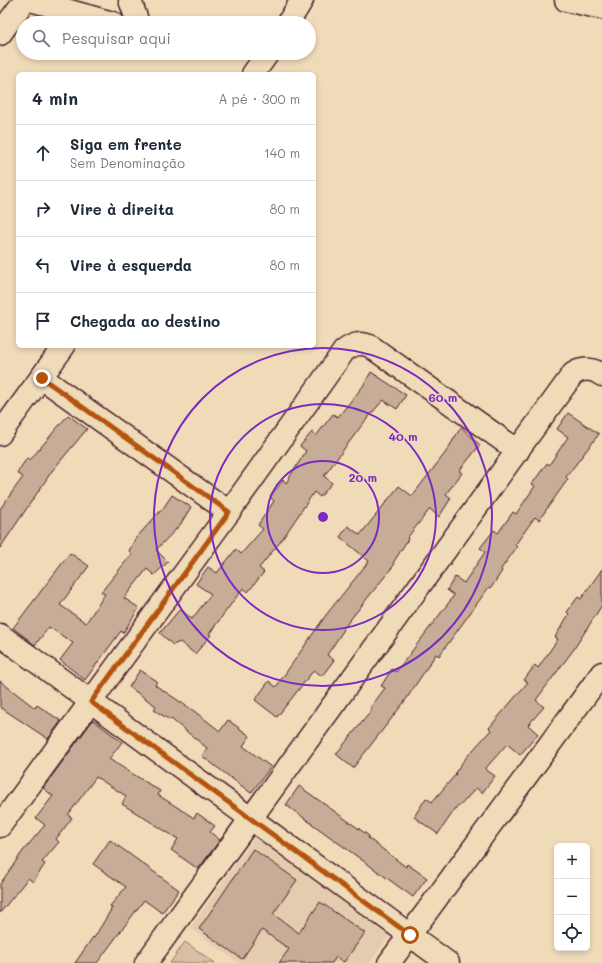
<!DOCTYPE html>
<html lang="pt">
<head>
<meta charset="utf-8">
<style>
	body { margin:0; font-family:Mali,sans-serif; background:#f6f6f7; color:#1f2937 }
	.controls { position:absolute; right:12px; bottom:12px; display:grid; overflow:hidden; border-radius:6px; box-shadow:0 2px 6px #0003 }
	.controls button { width:36px; height:36px; display:grid; place-items:center; padding:0; border:0; border-bottom:1px solid #e0e1e3; background:#fff; color:#1f2937; font:20px sans-serif }
	.stop { position:absolute; width:12px; height:12px; margin:-9px; border:3px solid #b45309; border-radius:50%; background:#fff }
	.stop.end { background:#b45309; border-color:#fff; box-shadow:0 1px 4px #0008 }
	.list { margin:0; padding:0; list-style:none }
	h2 { display:flex; justify-content:space-between; align-items:center; height:52px; margin:0; padding:0 16px; font-size:17px }
	h2 small { font-size:13px; font-weight:400; color:#747a83 }
	.list li { display:grid; grid-template-columns:26px 1fr auto; gap:12px; align-items:center; box-sizing:border-box; height:56px; padding:0 16px; border-top:1px solid #e0e1e3 }
	.list b { display:block; font-size:15px; white-space:nowrap }
	.list p { margin:0; font-size:13px; white-space:nowrap; color:#747a83 }
	.list em { font-size:13px; font-style:normal; color:#747a83 }
	.icon { flex:none; width:22px; height:22px; fill:none; stroke:currentColor; stroke-width:2; stroke-linecap:round; stroke-linejoin:round }
	.map { position:relative; flex:none; width:602px; height:963px; overflow:hidden }
	.search { position:absolute; background:#fff; box-shadow:0 2px 6px #0003; left:16px; top:16px; width:300px; height:44px; display:flex; align-items:center; gap:10px; box-sizing:border-box; padding:0 14px; border-radius:22px; color:#747a83; font-size:15px }
	.panel { position:absolute; background:#fff; box-shadow:0 2px 6px #0003; left:16px; top:72px; width:300px; height:276px; border-radius:6px }
	.map>svg:first-child { display:block }
	.built { fill:#e4cdaf }
	.green { fill:#d8bfa4; stroke:#916f68 }
	.building { fill:#c7ac97; stroke:#4a1f2b }
	.lines { fill:none; stroke-linecap:round; stroke-linejoin:round }
	.minor-casing { stroke:#4a1f2b; stroke-width:25 }
	.trunk-casing { stroke:#4a1f2b; stroke-width:25 }
	.minor { stroke:#f0dbb9; stroke-width:22 }
	.trunk { stroke:#f0dbb9; stroke-width:22 }
	.route { stroke:#b45309; stroke-width:5 }
	.ring { fill:none; stroke:#7b2cbf; stroke-width:2 }
	.centre { fill:#7b2cbf; stroke:#f0dbb9; stroke-width:2 }
	.ring-label { font-size:12px; text-anchor:middle; font-weight:bold; fill:#7b2cbf; stroke:#f0dbb9; stroke-width:3; stroke-linejoin:round; paint-order:stroke }
</style>
</head>
<body>
<div class="map">
<svg width="602" height="963" viewBox="0 0 602 963">
	<rect width="100%" height="100%" fill="#f0dbb9"/>
	<filter id="ink" filterUnits="userSpaceOnUse"><feTurbulence type="fractalNoise" baseFrequency=".025" numOctaves="2"/><feDisplacementMap in="SourceGraphic" scale="8" xChannelSelector="R" yChannelSelector="G"/><feConvolveMatrix kernelMatrix="1 2 1 2 8 2 1 2 1" color-interpolation-filters="sRGB"/></filter>
	<g filter="url(#ink)">
		<polygon class="built" points="255,837 390,935 370,963 239,963 190,928"/>
		<polygon class="green" points="185,942 215,963 170,963"/>
		<g class="building">
			<polygon points="371,372 406,395 397,409 383,400 362,425 324,476 332,483 320,497 314,492 281,541 259,568 264,572 248,592 243,588 209,634 211,635 195,654 180,642 173,645 160,633 180,609 192,619 211,594 196,584 208,567 217,573 236,549 241,554 263,529 258,525 274,501 270,497 283,480 286,483 306,451 300,446 312,432 316,436 333,414 338,417 363,386"/>
			<polygon points="568,413 599,434 566,477 568,479 539,520 535,517 515,545 517,547 501,569 502,571 491,588 489,587 439,656 436,654 405,701 353,768 336,754 372,710 370,708 385,688 381,686 392,669 396,672 450,601 454,595 447,590 455,577 464,583 485,552 480,548 494,530 498,533 513,512 516,514 535,486 532,484 547,463 549,465 568,437 557,429"/>
			<polygon points="68,415 87,429 52,471 0,548 0,509 23,477 17,473 27,458 30,460"/>
			<polygon points="461,427 480,445 459,471 462,473 446,494 451,498 439,517 430,509 407,538 408,539 393,563 394,565 342,630 343,631 327,655 334,660 322,676 314,670 277,717 255,700 269,681 276,687 326,615 369,561 340,537 348,526 360,535 399,486 412,496 446,452"/>
			<polygon points="172,495 191,507 180,525 156,550 168,562 154,575 147,569 124,598 139,608 123,633 121,631 85,680 60,660 73,643 49,627 35,645 13,628 70,553 89,566 60,605 86,623 105,594 101,592 132,554 129,551 135,539 164,507"/>
			<polygon points="602,569 602,605 574,649 536,700 544,707 528,725 538,734 520,755 507,744 485,769 495,776 482,793 476,788 459,807 458,805 438,834 414,817 426,798 432,802 456,774 455,773 464,760 491,730 489,728 528,682 524,680 535,665 538,668 558,639 555,637 569,614 567,612 578,597 581,599"/>
			<polygon points="140,670 157,681 155,685 194,711 220,731 228,720 250,736 243,746 271,767 251,793 202,756 207,748 171,719 170,720 154,710 156,706 129,687"/>
			<polygon points="0,681 35,708 37,705 61,721 48,739 0,707"/>
			<polygon points="93,720 122,742 109,759 160,791 158,795 194,818 197,813 215,826 210,832 220,840 198,869 171,850 178,839 122,804 126,796 96,777 68,815 72,818 56,839 59,842 42,862 45,864 33,882 28,878 0,913 0,884 23,851 45,825 36,818 53,796 43,788"/>
			<polygon points="299,786 369,836 368,838 406,867 407,864 427,878 413,897 286,805"/>
			<polygon points="110,840 179,890 162,913 144,900 97,963 75,963 93,937 94,938 112,908 110,906 126,887 93,864"/>
			<polygon points="253,849 297,880 273,914 299,933 320,902 365,933 344,962 336,957 332,963 279,963 289,949 262,930 242,959 199,929"/>
		</g>
		<g class="lines">
			<defs>
				<g id="minor">
					<polyline points="30,0 113,23"/>
					<polyline points="130,0 138,23"/>
					<polyline points="288,23 302,0"/>
					<polyline points="0,34 25,0"/>
					<polyline points="253,74 268,53"/>
					<polyline points="42,378 229,512"/>
					<polyline points="0,434 64,346"/>
					<polyline points="0,635 448,963"/>
					<path d="M 0,826 L 229,512 L 344,351 C 353,344 360,342 370,346 L 518,451"/>
					<path d="M 146,963 L 573,374 C 582,368 593,368 602,375"/>
					<polyline points="389,963 602,673"/>
				</g>
				<polyline id="trunk" points="566,0 602,8"/>
			</defs>
			<use href="#minor" class="minor-casing"/>
			<use href="#trunk" class="trunk-casing"/>
			<use href="#minor" class="minor"/>
			<use href="#trunk" class="trunk"/>
		</g>
	</g>
	<g class="lines" filter="url(#ink)">
		<polyline class="route" points="42,378 229,512 91,702 410,935"/>
	</g>
	<g class="ring">
		<circle cx="323" cy="517" r="56"/>
		<circle cx="323" cy="517" r="113"/>
		<circle cx="323" cy="517" r="169"/>
	</g>
	<circle cx="323" cy="517" r="6" class="centre"/>
	<g class="ring-label">
		<text x="443" y="402">60 m</text>
		<text x="403" y="441">40 m</text>
		<text x="363" y="482">20 m</text>
	</g>
</svg>
<div class="controls">
<button>+</button>
<button>−</button>
<button><svg class="icon" aria-label="locate" viewBox="0 0 24 24"><circle cx="12" cy="12" r="6"/><path d="M12 2v4M12 18v4M2 12h4M18 12h4"/></svg></button>
</div>
<div class="stop" style="left:410px;top:935px"></div>
<div class="stop end" style="left:42px;top:378px"></div>
<div class="search"><svg class="icon" aria-label="search" viewBox="0 0 24 24"><circle cx="10" cy="10" r="6"/><path d="M15 15l6 6"/></svg>Pesquisar aqui</div>
<section class="panel">
<h2>4 min<small>A pé · 300 m</small></h2>
<ul class="list">
<li><svg class="icon" aria-label="ahead" viewBox="0 0 24 24"><path d="M12 20V5M6 11l6-6 6 6"/></svg><div><b>Siga em frente</b><p>Sem Denominação</p></div><em>140 m</em></li>
<li><svg class="icon" aria-label="right" viewBox="0 0 24 24"><path d="M7 20v-9h11M14 6l5 5-5 5"/></svg><div><b>Vire à direita</b></div><em>80 m</em></li>
<li><svg class="icon" aria-label="left" viewBox="0 0 24 24"><path d="M17 20v-9H6M10 6l-5 5 5 5"/></svg><div><b>Vire à esquerda</b></div><em>80 m</em></li>
<li><svg class="icon" aria-label="arrive" viewBox="0 0 24 24"><path d="M6 21V4h12l-3 4 3 4H6"/></svg><div><b>Chegada ao destino</b></div></li>
</ul>
</section>
</div>
</body>
</html>
